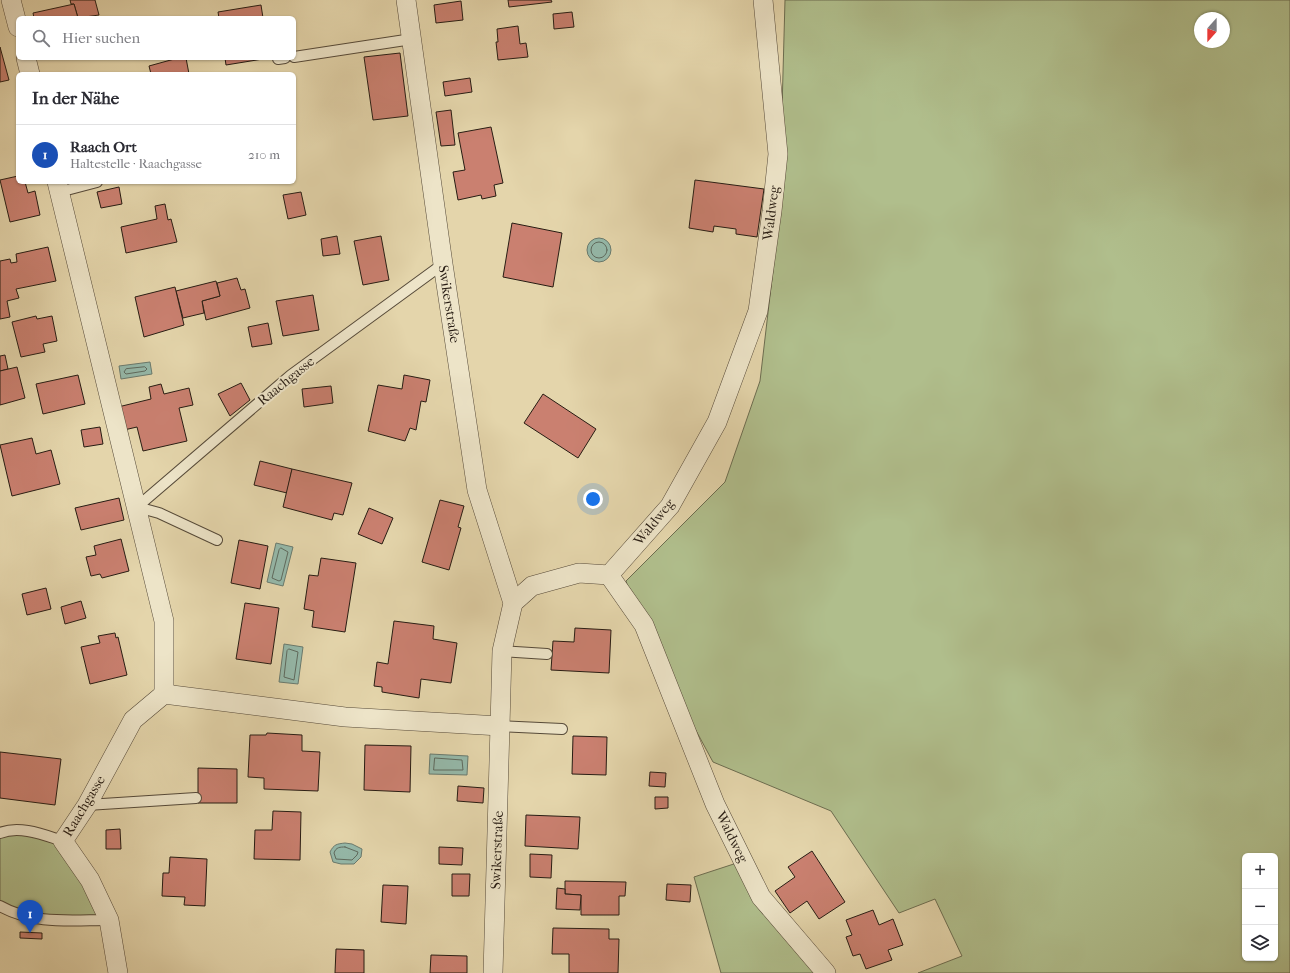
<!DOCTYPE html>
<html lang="de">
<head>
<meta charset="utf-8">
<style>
	body { margin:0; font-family:"IM FELL French Canon",serif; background:#f7f7f7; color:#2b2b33 }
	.controls { position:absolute; right:12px; bottom:12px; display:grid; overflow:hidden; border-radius:6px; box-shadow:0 1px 3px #0004 }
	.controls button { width:36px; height:36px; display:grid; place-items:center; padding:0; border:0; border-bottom:1px solid #e1e1e2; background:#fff; color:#2b2b33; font:20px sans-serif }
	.compass { position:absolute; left:1194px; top:12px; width:36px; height:36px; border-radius:50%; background:#fff; box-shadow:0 1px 3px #0004; rotate:201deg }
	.you { position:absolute; left:593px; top:499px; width:14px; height:14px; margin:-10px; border:3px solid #fff; border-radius:50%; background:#1a73e8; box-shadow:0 0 0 6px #1a73e833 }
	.badge { display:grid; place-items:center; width:26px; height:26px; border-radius:50%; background:#d93025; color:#fff; font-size:13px; font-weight:700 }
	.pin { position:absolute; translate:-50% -33px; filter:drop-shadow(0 1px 2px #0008) }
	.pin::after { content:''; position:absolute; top:21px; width:14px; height:12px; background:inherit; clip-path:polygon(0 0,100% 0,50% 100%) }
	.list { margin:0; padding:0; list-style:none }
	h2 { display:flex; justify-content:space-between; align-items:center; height:52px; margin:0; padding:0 16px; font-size:17px }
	h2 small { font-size:13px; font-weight:400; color:#7c7c81 }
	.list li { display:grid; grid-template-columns:26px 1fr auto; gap:12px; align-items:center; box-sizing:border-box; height:60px; padding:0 16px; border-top:1px solid #e1e1e2 }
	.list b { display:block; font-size:15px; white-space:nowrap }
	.list p { margin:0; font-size:13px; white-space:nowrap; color:#7c7c81 }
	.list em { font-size:13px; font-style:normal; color:#7c7c81 }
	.icon { flex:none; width:22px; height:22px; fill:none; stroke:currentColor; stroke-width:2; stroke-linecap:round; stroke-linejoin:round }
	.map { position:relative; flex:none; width:1290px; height:973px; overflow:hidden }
	.search { position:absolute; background:#fff; box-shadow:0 1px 3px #0004; left:16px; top:16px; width:280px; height:44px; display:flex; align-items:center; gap:10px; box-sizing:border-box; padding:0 14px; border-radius:6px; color:#7c7c81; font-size:15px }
	.panel { position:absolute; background:#fff; box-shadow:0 1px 3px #0004; left:16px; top:72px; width:280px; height:112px; border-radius:6px }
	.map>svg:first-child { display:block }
	.green { fill:#b0be8c; stroke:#6c6d50; fill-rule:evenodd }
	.water { fill:#95b9aa; stroke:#697a6e }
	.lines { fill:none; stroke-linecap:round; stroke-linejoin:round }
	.shore { stroke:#5e6a5e; stroke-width:1 }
	.building { fill:#ca8070; stroke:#271c13 }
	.service-casing { stroke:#564a39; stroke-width:12 }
	.minor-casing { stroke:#564a39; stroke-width:20 }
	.service { stroke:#ede4c8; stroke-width:10 }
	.minor { stroke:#ede4c8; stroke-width:19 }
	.labels { text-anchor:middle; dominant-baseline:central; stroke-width:4; stroke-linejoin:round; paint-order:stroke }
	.street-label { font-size:14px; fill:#271c13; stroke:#ede4c8 }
</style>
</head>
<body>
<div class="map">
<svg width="1290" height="973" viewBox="0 0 1290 973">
	<rect width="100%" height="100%" fill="#e4d5ab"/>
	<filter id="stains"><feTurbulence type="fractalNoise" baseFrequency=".005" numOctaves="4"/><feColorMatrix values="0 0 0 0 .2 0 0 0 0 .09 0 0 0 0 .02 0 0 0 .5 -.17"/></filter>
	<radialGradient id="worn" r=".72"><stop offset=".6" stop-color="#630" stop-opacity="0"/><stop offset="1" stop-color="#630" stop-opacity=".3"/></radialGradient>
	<g class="green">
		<path d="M 785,0 L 1290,0 L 1290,973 L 918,973 L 962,956 L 935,899 L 899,913 L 831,811 L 713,762 L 640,627 L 626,581 L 725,482 L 760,381 L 779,219 ZM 1200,18 L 1224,18 L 1224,42 L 1200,42 ZM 1245,856 L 1275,856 L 1275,958 L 1245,958 Z"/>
		<polygon points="7,830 63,841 109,920 33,920 0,906 0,833"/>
		<polygon points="749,859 772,899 836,973 721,973 694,877"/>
	</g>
	<g class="water">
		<circle cx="599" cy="250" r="12"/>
		<polygon points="150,362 152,374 121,379 119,366"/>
		<polygon points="276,543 293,547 283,586 267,582"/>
		<polygon points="284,644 303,647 298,684 279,682"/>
		<polygon points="430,754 468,756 467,775 429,774"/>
		<path d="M 345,843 L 352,844 L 362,849 L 361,857 L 354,864 L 341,864 L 333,862 L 330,852 C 334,844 337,844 345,843 Z"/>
	</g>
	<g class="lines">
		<g class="shore">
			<circle cx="599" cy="250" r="8"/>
			<polygon points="145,367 147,369 145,371 126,374 124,372 126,369"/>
			<polygon points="281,548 288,552 281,580 279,581 272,578 279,550"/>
			<polygon points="289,649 298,652 294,680 284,677 287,651"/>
			<polygon points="435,758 462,760 463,770 434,770"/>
			<path d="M 345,847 L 358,852 L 357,855 L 352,860 L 336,859 L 334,853 C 336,847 340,847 345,847 Z"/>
		</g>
	</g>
	<g class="building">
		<polygon points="70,0 95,0 99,15 78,18 74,4 71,4"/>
		<polygon points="508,0 551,0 552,2 509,7"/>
		<polygon points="461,1 463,20 436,23 434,5"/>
		<polygon points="74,4 78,18 34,18 33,13"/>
		<polygon points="261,5 263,18 219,18 218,12"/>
		<polygon points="572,12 574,27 554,29 553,14"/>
		<polygon points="518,26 520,44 526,43 528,57 498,60 496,42 498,42 497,29"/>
		<polygon points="0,47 9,80 0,82"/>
		<polygon points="400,53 408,116 373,120 364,57"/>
		<polygon points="178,58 186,58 189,74 151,74 149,66"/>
		<polygon points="225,58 269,58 226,65"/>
		<polygon points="470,78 472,92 445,96 443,82"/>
		<polygon points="451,110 455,145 441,146 436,112"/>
		<polygon points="491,127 503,183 494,185 496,196 482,199 481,195 458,200 453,172 465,170 458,133"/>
		<polygon points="18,176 18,182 25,182 28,193 35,191 40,215 10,222 0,180"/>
		<polygon points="695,180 764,189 757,237 736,234 736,229 714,226 713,232 689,228"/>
		<polygon points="119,187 122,204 101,208 97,192"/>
		<polygon points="301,192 306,215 288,219 283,195"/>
		<polygon points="165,204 168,220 171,219 177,242 126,253 121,227 157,219 155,206"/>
		<polygon points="512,223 562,233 553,287 503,277"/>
		<polygon points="337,236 340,254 323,256 321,239"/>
		<polygon points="381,236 389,280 363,285 354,241"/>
		<polygon points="48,247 56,281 16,289 19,298 7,301 10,317 0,319 0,261 10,259 11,263 17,262 16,254"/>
		<polygon points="237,278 241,290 245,289 250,308 206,320 202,301 220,296 217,283"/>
		<polygon points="216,281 220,296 202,301 204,313 183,318 176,291"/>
		<polygon points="175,287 184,325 144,337 135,297"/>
		<polygon points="313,295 319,330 283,336 276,301"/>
		<polygon points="36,316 37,319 52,316 57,341 43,344 45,352 21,357 12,322"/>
		<polygon points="268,323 272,344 252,347 248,327"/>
		<polygon points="5,355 8,369 0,371 0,356"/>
		<polygon points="17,367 25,398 0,405 0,371"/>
		<polygon points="78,375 85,404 43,414 36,384"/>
		<polygon points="404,375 430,380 426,402 421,401 416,430 410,428 405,441 368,431 378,385 402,389"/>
		<polygon points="241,383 250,400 230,416 218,394"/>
		<polygon points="161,384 164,394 189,388 193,405 179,408 187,441 143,451 137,427 124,430 118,407 151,399 149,387"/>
		<polygon points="331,386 333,403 304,407 302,389"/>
		<polygon points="543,394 596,429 578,458 524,423"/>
		<polygon points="100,427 103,444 84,447 81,430"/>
		<polygon points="32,438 36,454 51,450 60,484 12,496 0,445"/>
		<polygon points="260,461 292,469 287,493 254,485"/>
		<polygon points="292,469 352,483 343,515 334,513 332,520 283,507"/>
		<polygon points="119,498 124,520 81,530 75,508"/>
		<polygon points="440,500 464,506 458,527 461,528 449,570 422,562"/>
		<polygon points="369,508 393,518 382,544 358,534"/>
		<polygon points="121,539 129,571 102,578 100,574 91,576 86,557 96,555 94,546"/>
		<polygon points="239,540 268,546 260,589 231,583"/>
		<polygon points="321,558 356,563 345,632 312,627 314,611 304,609 309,575 318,576"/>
		<polygon points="46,588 51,609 27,615 22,594"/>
		<polygon points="81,601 86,618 65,624 61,607"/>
		<polygon points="245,603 279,608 271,664 236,659"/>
		<polygon points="394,621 434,626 433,639 457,643 451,683 421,679 419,698 382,692 382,687 374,686 377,662 388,664"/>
		<polygon points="575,628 611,630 609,673 551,670 553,641 574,642"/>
		<polygon points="115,633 116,638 118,637 127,675 90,684 81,647 100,643 98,636"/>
		<polygon points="267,733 302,735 302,751 320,752 318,791 264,789 264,778 248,777 250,735 266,735"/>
		<polygon points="573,736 607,737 606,775 572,774"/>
		<polygon points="365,745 411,746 410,792 364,790"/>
		<polygon points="0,752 61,759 55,805 0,798"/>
		<polygon points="198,768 237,769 237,803 198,803"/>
		<polygon points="650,772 666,773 665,787 649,786"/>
		<polygon points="458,786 484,788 483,803 457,801"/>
		<polygon points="655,797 668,797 668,808 655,809"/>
		<polygon points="273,811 301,812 300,860 254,859 255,830 272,830"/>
		<polygon points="526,815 580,817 578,849 525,846"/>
		<polygon points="120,829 121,849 106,849 106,830"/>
		<polygon points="439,847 463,848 462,865 439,864"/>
		<polygon points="812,851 845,902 819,919 807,901 790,913 775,891 795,877 788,867"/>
		<polygon points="530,854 552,855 551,878 530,877"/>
		<polygon points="170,857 207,859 205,906 184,905 185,897 162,896 163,873 169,873"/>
		<polygon points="452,874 470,874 469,896 452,896"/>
		<polygon points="565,881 626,882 625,896 619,896 619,915 581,915 581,895 565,894"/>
		<polygon points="667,884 691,885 690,902 666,900"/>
		<polygon points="383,885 408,886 406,924 381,922"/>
		<polygon points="557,888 565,889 565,894 581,895 580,910 556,909"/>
		<polygon points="873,910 879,925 893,919 903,945 888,950 892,960 866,969 860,954 853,956 846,937 852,935 846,920"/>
		<polygon points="553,928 609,929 609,939 619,939 618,973 569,973 569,954 552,954"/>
		<polygon points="20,932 42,933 42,939 20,938"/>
		<polygon points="336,949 364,950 364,973 335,973"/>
		<polygon points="431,955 467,956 467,973 430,973"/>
	</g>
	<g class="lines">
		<defs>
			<g id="service">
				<polyline points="294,57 412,39"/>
				<polyline points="278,59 285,58"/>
				<polyline points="59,192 97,182"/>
				<polyline points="217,540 159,513 137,507 291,375 443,264"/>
				<polyline points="502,651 547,654"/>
				<polyline points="500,726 562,729"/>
				<polyline points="87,805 196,798"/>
				<path d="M 0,833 C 20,825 44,835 63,841"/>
				<path d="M 0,906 C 33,925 72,920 109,920"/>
			</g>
			<g id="minor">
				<polyline points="11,0 18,27"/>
				<polyline points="26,58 30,74"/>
				<polyline points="57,182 164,621 164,694"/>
				<polyline points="609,575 670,506 717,422 758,311 772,211 778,154 763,0"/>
				<polyline points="609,575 644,625 715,804 761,897 826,973"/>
				<polyline points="513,603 532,586 579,573 609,575"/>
				<polyline points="118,973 109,920 90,880 63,841 87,805 133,720 164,694 345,717 500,726 502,651 513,603 477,490 443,264 406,0"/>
				<polyline points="493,973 500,726"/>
			</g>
		</defs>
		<use href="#service" class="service-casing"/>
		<use href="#minor" class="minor-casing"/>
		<use href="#service" class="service"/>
		<use href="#minor" class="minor"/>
	</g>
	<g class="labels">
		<g class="street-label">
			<text transform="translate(771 213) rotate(-83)">Waldweg</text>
			<text transform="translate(449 304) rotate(81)">Swikerstraße</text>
			<text transform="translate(286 381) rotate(-39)">Raachgasse</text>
			<text transform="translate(654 522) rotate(-51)">Waldweg</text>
			<text transform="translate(84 806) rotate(-59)">Raachgasse</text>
			<text transform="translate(732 837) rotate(64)">Waldweg</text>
			<text transform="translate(497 850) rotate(-88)">Swikerstraße</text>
		</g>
	</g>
	<rect width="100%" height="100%" filter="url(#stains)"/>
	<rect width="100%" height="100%" fill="url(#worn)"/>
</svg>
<div class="controls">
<button>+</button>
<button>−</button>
<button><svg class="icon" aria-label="layers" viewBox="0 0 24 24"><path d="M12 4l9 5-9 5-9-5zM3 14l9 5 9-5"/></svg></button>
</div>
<svg class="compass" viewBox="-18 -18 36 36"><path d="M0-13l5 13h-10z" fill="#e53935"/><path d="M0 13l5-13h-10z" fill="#7c7c81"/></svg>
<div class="you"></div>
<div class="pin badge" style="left:30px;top:933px;background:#1a4fb4">1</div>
<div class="search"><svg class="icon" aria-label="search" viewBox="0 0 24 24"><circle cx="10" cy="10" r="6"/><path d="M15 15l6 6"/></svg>Hier suchen</div>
<section class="panel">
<h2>In der Nähe<small></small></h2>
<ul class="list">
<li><span class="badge" style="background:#1a4fb4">1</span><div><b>Raach Ort</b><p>Haltestelle · Raachgasse</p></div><em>210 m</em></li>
</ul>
</section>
</div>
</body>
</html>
